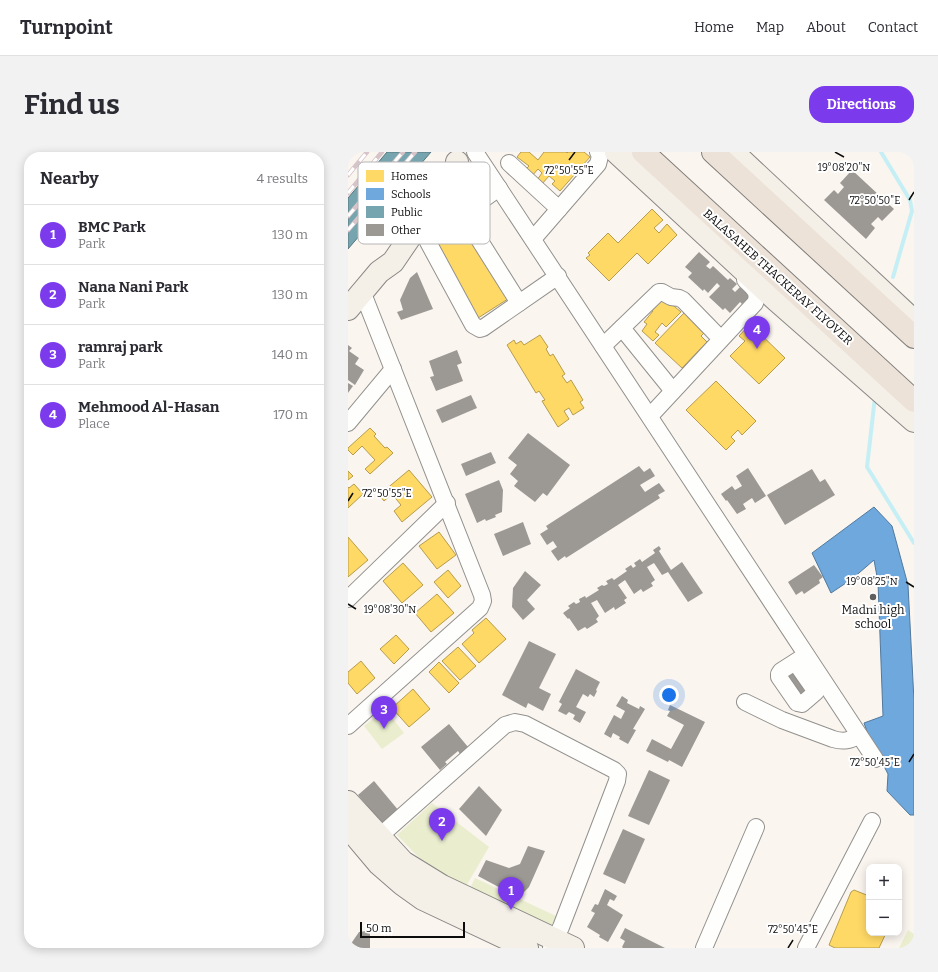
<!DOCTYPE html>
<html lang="en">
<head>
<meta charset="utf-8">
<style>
	body { margin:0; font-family:Bitter,serif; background:#f2f2f3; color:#2b2b33 }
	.controls { position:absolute; right:12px; bottom:12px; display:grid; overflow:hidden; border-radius:8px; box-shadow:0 2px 10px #0003 }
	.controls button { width:36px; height:36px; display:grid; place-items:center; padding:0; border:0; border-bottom:1px solid #e1e1e2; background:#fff; color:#2b2b33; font:20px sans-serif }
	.scale { position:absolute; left:12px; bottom:10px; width:105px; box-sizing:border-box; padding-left:4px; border:2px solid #0c0c0c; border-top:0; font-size:11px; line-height:14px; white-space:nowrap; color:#0c0c0c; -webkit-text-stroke:3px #fff; paint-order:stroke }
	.you { position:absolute; left:321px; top:543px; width:14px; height:14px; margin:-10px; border:3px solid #fff; border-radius:50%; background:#1a73e8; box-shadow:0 0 0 6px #1a73e833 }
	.badge { display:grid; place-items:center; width:26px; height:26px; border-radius:50%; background:#7c3aed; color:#fff; font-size:13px; font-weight:700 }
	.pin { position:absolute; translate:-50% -33px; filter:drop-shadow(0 1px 2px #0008) }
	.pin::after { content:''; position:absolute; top:21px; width:14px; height:12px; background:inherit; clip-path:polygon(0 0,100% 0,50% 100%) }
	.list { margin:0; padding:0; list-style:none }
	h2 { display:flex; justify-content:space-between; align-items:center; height:52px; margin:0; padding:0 16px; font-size:17px }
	h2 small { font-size:13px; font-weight:400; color:#7c7c81 }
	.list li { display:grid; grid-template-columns:26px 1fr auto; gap:12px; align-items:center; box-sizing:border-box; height:60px; padding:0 16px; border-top:1px solid #e1e1e2 }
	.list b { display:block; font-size:15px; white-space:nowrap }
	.list p { margin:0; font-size:13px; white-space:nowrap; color:#7c7c81 }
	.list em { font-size:13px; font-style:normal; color:#7c7c81 }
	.map { position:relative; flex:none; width:566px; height:796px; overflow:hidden; border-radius:16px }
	header { display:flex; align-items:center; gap:24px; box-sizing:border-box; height:56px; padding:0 20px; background:#fff; border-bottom:1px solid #e1e1e2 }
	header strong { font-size:19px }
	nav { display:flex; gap:22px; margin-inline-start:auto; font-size:14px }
	.intro { display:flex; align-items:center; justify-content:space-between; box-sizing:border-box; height:96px; padding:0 24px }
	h1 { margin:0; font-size:28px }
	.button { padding:10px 18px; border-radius:16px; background:#7c3aed; color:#fff; font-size:14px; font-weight:700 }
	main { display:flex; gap:24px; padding:0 24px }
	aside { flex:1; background:#fff; border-radius:16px; box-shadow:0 2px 10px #0003 }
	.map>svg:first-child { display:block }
	.green { fill:#eaeecf }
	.homes { fill:#ffd966; stroke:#b69c4b }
	.schools { fill:#6fa8dc; stroke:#51799e }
	.public { fill:#76a5af; stroke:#56777e }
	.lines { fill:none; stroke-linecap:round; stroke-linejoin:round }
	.stream { stroke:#c5eff5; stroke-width:4 }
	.building { fill:#9c9995 }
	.street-casing { stroke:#93918e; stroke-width:18 }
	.secondary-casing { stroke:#8a8885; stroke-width:24 }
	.primary-casing { stroke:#807e7c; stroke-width:24 }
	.street { stroke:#fefefd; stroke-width:16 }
	.secondary { stroke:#f4f0e8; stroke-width:22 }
	.primary { stroke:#ece2d7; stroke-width:22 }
	.rail-casing { stroke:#d7c4c8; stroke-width:4.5 }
	.rail { stroke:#fff; stroke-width:3; stroke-dasharray:9; stroke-linecap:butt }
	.ticks { fill:none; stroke:#0c0c0c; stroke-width:1.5 }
	.poi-dot { fill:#5f5e5b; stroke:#fff; stroke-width:1.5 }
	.labels { text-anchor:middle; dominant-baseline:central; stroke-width:4; stroke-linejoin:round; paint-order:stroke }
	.street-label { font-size:12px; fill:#0c0c0c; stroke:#fff }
	.poi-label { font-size:12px; fill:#0c0c0c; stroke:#fff }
	.key { fill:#fff; stroke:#b6b6b6; stroke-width:1 }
	.key-label { font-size:11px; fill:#0c0c0c }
	.ticks-label { font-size:10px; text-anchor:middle; fill:#0c0c0c; stroke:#fff; stroke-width:4; stroke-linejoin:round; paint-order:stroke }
</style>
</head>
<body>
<header>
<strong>Turnpoint</strong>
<nav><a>Home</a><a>Map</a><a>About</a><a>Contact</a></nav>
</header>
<div class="intro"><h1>Find us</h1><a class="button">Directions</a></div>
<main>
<aside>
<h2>Nearby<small>4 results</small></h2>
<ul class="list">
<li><span class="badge">1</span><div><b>BMC Park</b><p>Park</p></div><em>130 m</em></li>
<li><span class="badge">2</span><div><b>Nana Nani Park</b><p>Park</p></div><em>130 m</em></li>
<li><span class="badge">3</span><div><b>ramraj park</b><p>Park</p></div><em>140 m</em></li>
<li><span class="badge">4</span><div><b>Mehmood Al-Hasan</b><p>Place</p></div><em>170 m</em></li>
</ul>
</aside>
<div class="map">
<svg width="566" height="796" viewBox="0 0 566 796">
	<rect width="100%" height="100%" fill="#faf5ef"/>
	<g class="green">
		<polygon points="37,557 56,581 34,597 16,574"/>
		<polygon points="84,651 141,695 117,736 76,711 49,683"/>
		<polygon points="127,726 210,765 199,789 115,750"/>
		<polygon points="560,778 566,782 566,796 551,796"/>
	</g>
	<g class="homes">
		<polygon points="173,0 181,0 190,8 196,0 218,0 219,1 220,0 236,0 242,5 212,39 204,32 207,29 201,24 194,32 189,28 194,21 190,17 184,24 177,18 181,14 169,5"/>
		<polygon points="304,57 315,68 306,76 311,81 319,72 329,83 300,112 289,101 261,129 238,106 242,103 240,101 260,81 270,91"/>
		<polygon points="118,72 163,145 130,166 84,92"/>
		<polygon points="314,144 333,160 318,175 314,171 307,180 311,183 305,189 294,179 299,172 296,170 305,159 302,158"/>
		<polygon points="336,161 356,181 353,184 359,190 334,216 307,191"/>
		<polygon points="402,172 437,206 411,232 382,204 397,189 391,184"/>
		<polygon points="192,183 200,195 198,197 202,204 205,202 217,222 214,224 219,231 223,228 235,248 232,250 236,256 225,263 221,256 216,259 221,267 210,275 194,249 197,248 191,239 188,241 159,193 166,188 168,192 173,189 176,193"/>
		<polygon points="368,229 408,269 394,283 390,278 383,285 387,289 378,298 338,258"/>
		<polygon points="22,276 28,282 26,284 37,296 39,295 45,301 22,322 17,317 27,308 14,294 5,303 0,298 0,296"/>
		<polygon points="61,318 84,345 54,370 46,359 53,353 44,342 36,349 31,343"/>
		<polygon points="0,319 5,324 0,328"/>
		<polygon points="6,332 15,342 0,356 0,335 1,336"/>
		<polygon points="91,380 108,403 89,417 71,394"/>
		<polygon points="0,385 20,408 0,425"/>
		<polygon points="55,411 75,433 54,451 35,429"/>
		<polygon points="100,418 113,434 100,446 86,430"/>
		<polygon points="89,442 106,461 83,480 67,461"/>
		<polygon points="138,466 158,487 131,511 114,492 126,481 124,478"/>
		<polygon points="48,483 61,497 46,512 32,497"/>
		<polygon points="110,495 128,514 112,528 94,509"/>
		<polygon points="13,509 27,526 9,542 0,531 0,520"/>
		<polygon points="91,510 111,531 101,541 81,520"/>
		<polygon points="65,537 82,557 61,575 44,556"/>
		<polygon points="506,738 521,744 521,781 538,781 531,796 487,796 481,793 503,740"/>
	</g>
	<polygon class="schools" points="526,355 544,374 560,433 566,549 566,663 562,663 539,639 540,622 521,585 516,571 535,564 530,430 526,408 504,427 483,441 464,401"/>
	<polygon class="public" points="39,0 83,0 0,97 0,46"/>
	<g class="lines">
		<g class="stream">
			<polyline points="533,0 562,48 564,59 545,125"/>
			<polyline points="527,245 519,315 566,391"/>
		</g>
	</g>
	<g class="building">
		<polygon points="504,18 546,57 534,69 530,65 523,72 527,76 518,87 476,48 486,38 490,42 496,35 492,31"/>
		<polygon points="351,100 362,110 358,114 362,117 365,114 380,128 382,126 389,132 384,137 387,140 392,135 402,144 394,152 392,150 382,161 377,156 375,158 361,145 372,134 369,131 360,141 356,137 355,139 340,125 344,121 337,115"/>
		<polygon points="69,120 85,157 53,168 49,160 55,158 52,148 62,126"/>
		<polygon points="0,193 4,196 1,199 11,206 7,212 16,218 7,233 0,228"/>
		<polygon points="109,198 114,211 109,213 115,229 88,239 82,225 86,224 81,209"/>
		<polygon points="0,231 5,234 0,241"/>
		<polygon points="123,243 129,256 94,271 88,258"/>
		<polygon points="180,281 222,313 199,344 195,341 187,350 166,334 170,329 162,322 169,313 160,306"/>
		<polygon points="143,300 148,311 118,324 113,312"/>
		<polygon points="291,314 296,320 302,316 307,324 292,333 297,340 311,331 317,339 310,343 312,346 218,406 217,404 210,409 203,399 209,395 205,389 199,393 192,382 200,377 198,374"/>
		<polygon points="400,316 418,344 407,351 404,346 395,352 398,357 389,362 379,348 378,349 373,342 384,334 387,338 394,334 388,324"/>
		<polygon points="464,317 472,330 477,327 487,343 437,373 419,343"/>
		<polygon points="151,328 155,338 154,360 147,363 148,365 138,369 137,367 129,371 117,342"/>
		<polygon points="175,370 183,392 155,404 146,382"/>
		<polygon points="311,394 313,397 311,399 323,418 334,410 355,441 340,450 320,420 314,423 306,411 299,415 307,428 303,431 305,434 295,440 293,437 286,442 277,428 270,433 279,446 276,448 278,451 267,458 266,455 257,461 249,448 243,451 251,464 248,467 250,470 239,477 237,475 230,479 221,466 220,467 215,461 222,456 220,454 226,450 228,452 232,450 231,447 237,444 238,446 251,438 249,436 254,433 256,434 260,432 258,429 264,426 266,428 279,419 277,417 283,413 285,416 288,414 286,411 292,407 294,410 307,401 305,398"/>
		<polygon points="466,413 475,425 471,428 472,431 456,442 454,439 448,443 440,430"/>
		<polygon points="177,419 193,433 179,448 187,457 175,468 164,455 165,436"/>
		<polygon points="181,489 208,502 191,536 203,542 195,559 180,551 178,556 154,543"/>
		<polygon points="447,514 464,540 452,548 434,522"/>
		<polygon points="228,517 252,530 248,538 249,539 246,545 242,542 240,545 235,542 228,555 238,560 232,571 225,567 227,563 221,560 218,563 210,559 214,552 211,550"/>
		<polygon points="274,544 280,548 279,551 291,557 292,554 297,557 285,577 288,578 280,592 271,587 272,585 265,581 263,586 256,582 266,563 273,567 277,559 268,554"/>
		<polygon points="322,553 357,570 334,615 321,608 320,610 298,599 304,587 323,597 336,573 319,564 322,559 320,558"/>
		<polygon points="101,572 120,595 112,602 110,599 97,610 99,612 92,618 73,595"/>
		<polygon points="301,618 322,628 301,673 280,664"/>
		<polygon points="26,629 51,659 34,672 10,643"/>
		<polygon points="131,634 154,658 138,684 111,657"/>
		<polygon points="275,677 297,687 277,732 255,722"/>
		<polygon points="180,694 197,699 181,735 176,740 170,743 160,740 130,724 138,708 161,716 172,712"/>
		<polygon points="257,737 269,744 266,749 262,747 259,753 275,763 260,790 251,785 252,783 239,775 247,761 243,759 247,752 250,753"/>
		<polygon points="277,776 317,796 275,796 274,795 277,789 272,786"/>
		<polygon points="18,779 22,782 22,796 0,796 11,780"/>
	</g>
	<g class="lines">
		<defs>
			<g id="street">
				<polyline points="127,0 527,607"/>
				<polyline points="161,11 211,57"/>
				<polyline points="151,36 83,85 80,90 125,173 132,177 135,176 210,124"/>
				<polyline points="115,62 171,151"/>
				<polyline points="185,87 250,12 252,4 250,0"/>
				<polyline points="274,176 325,239"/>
				<polyline points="255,194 311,140 314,140 323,145 331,146 335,148 373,187"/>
				<path d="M 302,264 L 407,151 C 412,140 404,135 397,128"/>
				<polyline points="0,271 45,217"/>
				<polyline points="0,447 99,351"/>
				<polyline points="447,510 468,540 454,552 449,551 431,525 431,522 433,519 458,503"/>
				<path d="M 397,550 L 434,568 L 485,587 C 495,590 502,589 511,583"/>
				<polyline points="0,574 132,456 135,449 134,443 14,139"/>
				<polyline points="24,691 157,573 167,570 177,572 266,618 270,622 269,629 213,775 203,796"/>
				<polyline points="356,796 408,675"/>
				<polyline points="458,796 524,669"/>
			</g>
			<g id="secondary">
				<polyline points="268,0 428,148 566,269"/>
				<polyline points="385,0 566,169"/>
				<polyline points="0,157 31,120 45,110 75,66 109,21 109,10"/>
				<polyline points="0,650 55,710 94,734 225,796"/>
				<polyline points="0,675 31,712 54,732 75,747 179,796"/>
			</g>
			<g id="primary">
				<polyline points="295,0 566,249"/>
				<polyline points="365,0 566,185"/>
			</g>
		</defs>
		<use href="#street" class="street-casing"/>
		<use href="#secondary" class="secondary-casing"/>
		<use href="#primary" class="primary-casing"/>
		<use href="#street" class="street"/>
		<use href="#secondary" class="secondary"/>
		<use href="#primary" class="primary"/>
		<defs>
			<g id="rail">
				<polyline points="0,6 5,0"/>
				<polyline points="0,23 19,0"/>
				<polyline points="0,41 34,0"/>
				<polyline points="0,64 55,0"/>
				<polyline points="0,78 67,0"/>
			</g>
		</defs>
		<use href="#rail" class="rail-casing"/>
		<use href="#rail" class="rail"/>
	</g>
	<path class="ticks" d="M 487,0 L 496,5M 221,8 L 227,0M 561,48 L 566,40M 0,349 L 5,341M 558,430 L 566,435M 0,452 L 8,457M 561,610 L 566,602M 440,796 L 445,788"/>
	<circle class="poi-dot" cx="525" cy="445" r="4"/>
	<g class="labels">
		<g class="street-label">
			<text transform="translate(430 125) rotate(42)">BALASAHEB THACKERAY FLYOVER</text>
		</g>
		<g class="poi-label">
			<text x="525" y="458">Madni high<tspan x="525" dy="14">school</tspan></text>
		</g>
	</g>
	<rect x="10" y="10" width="132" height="82" rx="6" class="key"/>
	<rect x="18" y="18" width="18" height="12" fill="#ffd966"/>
	<rect x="18" y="36" width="18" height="12" fill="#6fa8dc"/>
	<rect x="18" y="54" width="18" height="12" fill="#76a5af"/>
	<rect x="18" y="72" width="18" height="12" fill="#9c9995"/>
	<g class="key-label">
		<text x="43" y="28">Homes</text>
		<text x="43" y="46">Schools</text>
		<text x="43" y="64">Public</text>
		<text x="43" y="82">Other</text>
	</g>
	<g class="ticks-label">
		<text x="496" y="19">19°08'20"N</text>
		<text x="221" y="22">72°50'55"E</text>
		<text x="527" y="52">72°50'50"E</text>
		<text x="39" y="345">72°50'55"E</text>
		<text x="524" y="433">19°08'25"N</text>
		<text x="42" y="461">19°08'30"N</text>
		<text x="527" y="614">72°50'45"E</text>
		<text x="445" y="781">72°50'45"E</text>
	</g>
</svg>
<div class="controls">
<button>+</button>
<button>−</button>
</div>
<div class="scale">50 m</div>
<div class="you"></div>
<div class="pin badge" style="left:163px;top:758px">1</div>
<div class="pin badge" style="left:94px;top:689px">2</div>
<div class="pin badge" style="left:36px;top:577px">3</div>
<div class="pin badge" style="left:409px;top:197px">4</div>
</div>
</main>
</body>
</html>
